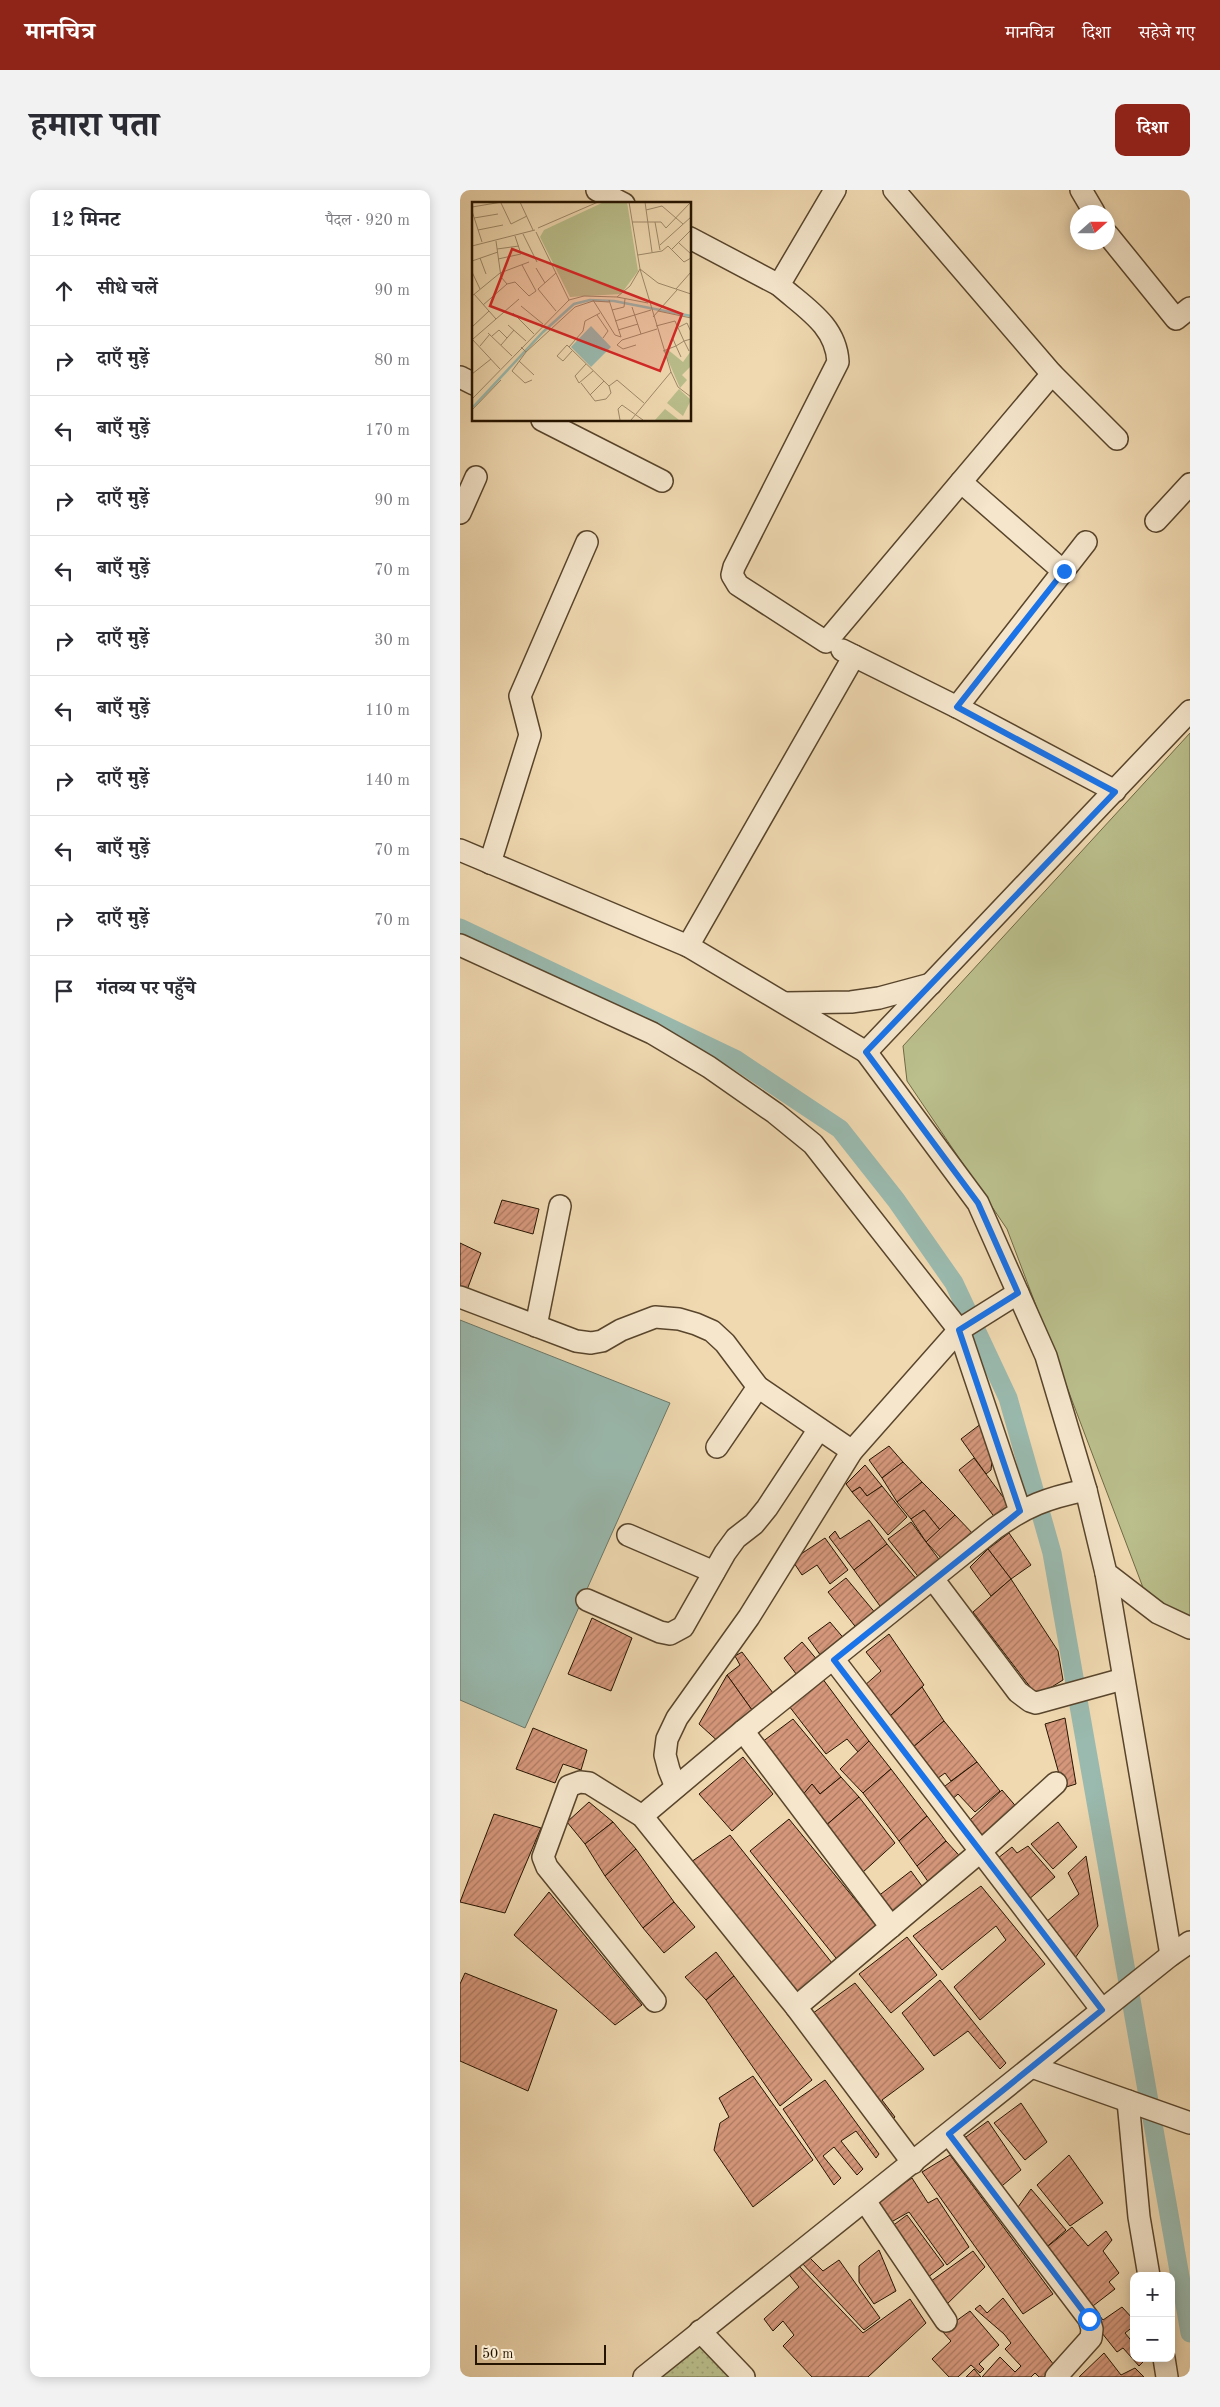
<!DOCTYPE html>
<html lang="hi">
<head>
<meta charset="utf-8">
<style>
	body { margin:0; font-family:"Old Standard TT","Noto Serif Devanagari",serif; background:#f2f2f3; color:#2b2b33 }
	.controls { position:absolute; right:15px; bottom:15px; display:grid; overflow:hidden; border-radius:10px; box-shadow:0 2px 12px #0003 }
	.controls button { width:45px; height:45px; display:grid; place-items:center; padding:0; border:0; border-bottom:1px solid #e1e1e2; background:#fff; color:#2b2b33; font:25px sans-serif }
	.compass { position:absolute; left:610px; top:15px; width:45px; height:45px; border-radius:50%; background:#fff; box-shadow:0 2px 12px #0003; rotate:69deg }
	.scale { position:absolute; left:15px; bottom:12px; width:131px; box-sizing:border-box; padding-left:5px; border:2px solid #251400; border-top:0; font-size:14px; line-height:18px; white-space:nowrap; color:#251400; -webkit-text-stroke:4px #f5e6cc; paint-order:stroke }
	.stop { position:absolute; width:15px; height:15px; margin:-11px; border:4px solid #1a73e8; border-radius:50%; background:#fff }
	.stop.end { background:#1a73e8; border-color:#fff; box-shadow:0 1px 5px #0008 }
	.list { margin:0; padding:0; list-style:none }
	h2 { display:flex; justify-content:space-between; align-items:center; height:65px; margin:0; padding:0 20px; font-size:21px }
	h2 small { font-size:16px; font-weight:400; color:#7c7c81 }
	.list li { display:grid; grid-template-columns:32px 1fr auto; gap:15px; align-items:center; box-sizing:border-box; height:70px; padding:0 20px; border-top:1px solid #e1e1e2 }
	.list b { display:block; font-size:19px; white-space:nowrap }
	.list em { font-size:16px; font-style:normal; color:#7c7c81 }
	.icon { flex:none; width:28px; height:28px; fill:none; stroke:currentColor; stroke-width:2; stroke-linecap:round; stroke-linejoin:round }
	.map { position:relative; flex:none; width:730px; height:2187px; overflow:hidden; border-radius:10px }
	header { display:flex; align-items:center; gap:30px; box-sizing:border-box; height:70px; padding:0 25px; background:#8f2418; color:#fff }
	header strong { font-size:24px }
	nav { display:flex; gap:28px; margin-inline-start:auto; font-size:18px }
	.intro { display:flex; align-items:center; justify-content:space-between; box-sizing:border-box; height:120px; padding:0 30px }
	h1 { margin:0; font-size:35px }
	.button { padding:12px 22px; border-radius:10px; background:#8f2418; color:#fff; font-size:18px; font-weight:700 }
	main { display:flex; gap:30px; padding:0 30px }
	aside { flex:1; background:#fff; border-radius:10px; box-shadow:0 2px 12px #0003 }
	.map>svg:first-child { display:block }
	.grass { fill:url(#grass-dots); stroke:#706a46 }
	.park { fill:#babf8c; stroke:#706a46 }
	.water { fill:#9abaaf; stroke:#6b7869 }
	.lines { fill:none; stroke-linecap:round; stroke-linejoin:round }
	.canal { stroke:#9abaaf; stroke-width:19 }
	.building { fill:url(#building-hatch); stroke:#251400 }
	.minor-casing { stroke:#58452c; stroke-width:24 }
	.minor { stroke:#f5e6cc; stroke-width:21 }
	.route { stroke:#1a73e8; stroke-width:6 }
	.inset-river { fill:none; stroke:#9abaaf; stroke-width:2.5 }
	.inset-road { fill:none; stroke:#9f8a6a; stroke-width:1 }
	.view { fill:#d62828; fill-opacity:0.15; stroke:#d62828; stroke-width:2.5 }
	.inset-edge { fill:none; stroke:#251400; stroke-width:2.5 }
</style>
</head>
<body>
<header>
<strong>मानचित्र</strong>
<nav><a>मानचित्र</a><a>दिशा</a><a>सहेजे गए</a></nav>
</header>
<div class="intro"><h1>हमारा पता</h1><a class="button">दिशा</a></div>
<main>
<aside>
<h2>12 मिनट<small>पैदल · 920 m</small></h2>
<ul class="list">
<li><svg class="icon" aria-label="ahead" viewBox="0 0 24 24"><path d="M12 20V5M6 11l6-6 6 6"/></svg><div><b>सीधे चलें</b></div><em>90 m</em></li>
<li><svg class="icon" aria-label="right" viewBox="0 0 24 24"><path d="M7 20v-9h11M14 6l5 5-5 5"/></svg><div><b>दाएँ मुड़ें</b></div><em>80 m</em></li>
<li><svg class="icon" aria-label="left" viewBox="0 0 24 24"><path d="M17 20v-9H6M10 6l-5 5 5 5"/></svg><div><b>बाएँ मुड़ें</b></div><em>170 m</em></li>
<li><svg class="icon" aria-label="right" viewBox="0 0 24 24"><path d="M7 20v-9h11M14 6l5 5-5 5"/></svg><div><b>दाएँ मुड़ें</b></div><em>90 m</em></li>
<li><svg class="icon" aria-label="left" viewBox="0 0 24 24"><path d="M17 20v-9H6M10 6l-5 5 5 5"/></svg><div><b>बाएँ मुड़ें</b></div><em>70 m</em></li>
<li><svg class="icon" aria-label="right" viewBox="0 0 24 24"><path d="M7 20v-9h11M14 6l5 5-5 5"/></svg><div><b>दाएँ मुड़ें</b></div><em>30 m</em></li>
<li><svg class="icon" aria-label="left" viewBox="0 0 24 24"><path d="M17 20v-9H6M10 6l-5 5 5 5"/></svg><div><b>बाएँ मुड़ें</b></div><em>110 m</em></li>
<li><svg class="icon" aria-label="right" viewBox="0 0 24 24"><path d="M7 20v-9h11M14 6l5 5-5 5"/></svg><div><b>दाएँ मुड़ें</b></div><em>140 m</em></li>
<li><svg class="icon" aria-label="left" viewBox="0 0 24 24"><path d="M17 20v-9H6M10 6l-5 5 5 5"/></svg><div><b>बाएँ मुड़ें</b></div><em>70 m</em></li>
<li><svg class="icon" aria-label="right" viewBox="0 0 24 24"><path d="M7 20v-9h11M14 6l5 5-5 5"/></svg><div><b>दाएँ मुड़ें</b></div><em>70 m</em></li>
<li><svg class="icon" aria-label="arrive" viewBox="0 0 24 24"><path d="M6 21V4h12l-3 4 3 4H6"/></svg><div><b>गंतव्य पर पहुँचे</b></div></li>
</ul>
</aside>
<div class="map">
<svg width="730" height="2187" viewBox="0 0 730 2187">
	<defs>
		<pattern id="grass-dots" width="8" height="8" patternUnits="userSpaceOnUse" patternTransform="scale(1.25)"><rect width="8" height="8" fill="#babf8c"/><path d="M2 2h.1M6 6h.1" fill="none" stroke="#a0a377" stroke-width="1.8" stroke-linecap="round"/></pattern>
		<pattern id="building-hatch" width="6" height="6" patternUnits="userSpaceOnUse" patternTransform="scale(1.25)"><rect width="6" height="6" fill="#d5977b"/><path d="M-1 1l2-2M0 6l6-6M5 7l2-2" fill="none" stroke="#ad7a62"/></pattern>
	</defs>
	<rect width="100%" height="100%" fill="#f0d9b1"/>
	<filter id="stains"><feTurbulence type="fractalNoise" baseFrequency=".004" numOctaves="4"/><feColorMatrix values="0 0 0 0 .2 0 0 0 0 .09 0 0 0 0 .02 0 0 0 .5 -.17"/></filter>
	<radialGradient id="worn" r=".72"><stop offset=".6" stop-color="#630" stop-opacity="0"/><stop offset="1" stop-color="#630" stop-opacity=".3"/></radialGradient>
	<polygon class="grass" points="244,2148 270,2187 202,2187"/>
	<polygon class="park" points="730,543 730,1434 690,1416 547,1039 447,891 443,856"/>
	<polygon class="water" points="0,1130 210,1213 65,1538 0,1510"/>
	<g class="lines">
		<polyline class="canal" points="0,738 275,869 380,939 436,1010 494,1093 548,1208 592,1363 730,2143"/>
	</g>
	<g class="building">
		<polygon points="42,1010 79,1019 73,1044 34,1033"/>
		<polygon points="0,1053 21,1063 7,1100 0,1097"/>
		<polygon points="522,1233 533,1261 531,1280 526,1284 501,1249"/>
		<polygon points="429,1256 443,1272 422,1288 409,1270"/>
		<polygon points="514,1268 552,1319 536,1329 499,1280"/>
		<polygon points="443,1272 462,1292 437,1312 422,1288"/>
		<polygon points="405,1275 422,1296 407,1306 400,1297 392,1302 386,1294"/>
		<polygon points="462,1292 495,1325 480,1340 464,1320 451,1329 437,1312"/>
		<polygon points="422,1296 447,1327 428,1345 392,1302 400,1297 407,1306"/>
		<polygon points="464,1320 480,1340 466,1352 451,1329"/>
		<polygon points="495,1325 516,1347 483,1370 466,1352"/>
		<polygon points="409,1330 427,1354 394,1380 369,1347 375,1341 380,1349"/>
		<polygon points="451,1332 481,1372 461,1390 428,1349"/>
		<polygon points="549,1343 571,1375 551,1389 528,1359"/>
		<polygon points="365,1348 388,1380 370,1394 357,1375 342,1385 332,1370"/>
		<polygon points="427,1354 458,1391 425,1423 394,1380"/>
		<polygon points="528,1359 551,1389 531,1406 510,1377"/>
		<polygon points="386,1388 417,1425 398,1440 368,1402"/>
		<polygon points="551,1389 598,1461 603,1490 577,1506 513,1422"/>
		<polygon points="132,1428 172,1448 151,1501 108,1484"/>
		<polygon points="370,1432 386,1451 368,1467 364,1462 361,1466 348,1448"/>
		<polygon points="429,1444 464,1495 429,1527 404,1496 421,1481 406,1462"/>
		<polygon points="342,1452 359,1472 340,1489 324,1468"/>
		<polygon points="282,1462 313,1503 292,1520 267,1485 280,1475 275,1466"/>
		<polygon points="267,1485 292,1520 262,1555 239,1534"/>
		<polygon points="362,1488 409,1551 398,1562 387,1549 366,1564 329,1516"/>
		<polygon points="462,1497 484,1531 452,1558 429,1527"/>
		<polygon points="605,1528 616,1594 603,1598 585,1534"/>
		<polygon points="333,1529 381,1587 360,1604 352,1594 340,1608 298,1555"/>
		<polygon points="484,1531 517,1572 491,1591 485,1583 474,1591 452,1558"/>
		<polygon points="73,1538 127,1560 121,1580 103,1574 95,1593 56,1579"/>
		<polygon points="409,1551 431,1579 403,1603 380,1579"/>
		<polygon points="283,1567 313,1604 272,1641 239,1604"/>
		<polygon points="517,1572 540,1601 515,1622 498,1604 489,1612 481,1599"/>
		<polygon points="431,1579 467,1626 439,1651 403,1603"/>
		<polygon points="381,1587 399,1607 364,1637 340,1608 352,1594 360,1604"/>
		<polygon points="542,1600 559,1620 522,1654 510,1630"/>
		<polygon points="399,1607 435,1653 402,1683 364,1637"/>
		<polygon points="129,1612 153,1632 125,1654 107,1632"/>
		<polygon points="34,1624 81,1638 45,1723 0,1712"/>
		<polygon points="467,1626 486,1651 457,1676 439,1651"/>
		<polygon points="329,1629 420,1740 380,1773 290,1661"/>
		<polygon points="153,1632 176,1659 145,1686 125,1654"/>
		<polygon points="598,1632 617,1657 593,1679 571,1654"/>
		<polygon points="270,1645 376,1778 335,1810 231,1672"/>
		<polygon points="486,1651 506,1673 474,1700 457,1676"/>
		<polygon points="568,1656 595,1687 568,1710 533,1672 552,1657 557,1663"/>
		<polygon points="176,1659 214,1712 183,1738 145,1686"/>
		<polygon points="626,1666 638,1736 615,1768 586,1732 619,1704 608,1683"/>
		<polygon points="451,1681 467,1703 436,1728 417,1707"/>
		<polygon points="521,1696 585,1774 520,1830 494,1797 546,1750 536,1736 482,1780 453,1746"/>
		<polygon points="89,1702 182,1815 155,1835 54,1745"/>
		<polygon points="214,1712 235,1737 204,1763 183,1738"/>
		<polygon points="447,1747 477,1785 431,1823 399,1784"/>
		<polygon points="256,1762 274,1786 246,1810 225,1787"/>
		<polygon points="5,1783 97,1820 68,1901 0,1871 0,1794"/>
		<polygon points="274,1786 352,1890 320,1916 246,1810"/>
		<polygon points="480,1790 546,1873 540,1879 508,1841 474,1866 442,1823"/>
		<polygon points="395,1793 464,1879 422,1910 435,1927 427,1934 349,1826"/>
		<polygon points="293,1886 353,1970 293,2017 254,1960 260,1933 269,1927 259,1908"/>
		<polygon points="365,1890 419,1964 416,1968 396,1941 381,1951 403,1979 397,1985 374,1957 363,1966 381,1988 374,1995 323,1919"/>
		<polygon points="561,1913 587,1952 565,1970 534,1933"/>
		<polygon points="528,1931 561,1980 537,2000 499,1952"/>
		<polygon points="490,1965 593,2104 563,2124 462,1982"/>
		<polygon points="609,1965 643,2013 610,2036 577,1995"/>
		<polygon points="452,1988 468,2013 477,2008 509,2057 487,2075 449,2022 426,2035 411,2015"/>
		<polygon points="571,1999 606,2040 582,2061 553,2024"/>
		<polygon points="447,2025 484,2075 463,2091 427,2040"/>
		<polygon points="612,2037 628,2056 646,2041 652,2050 643,2061 659,2083 649,2092 655,2099 629,2119 582,2061"/>
		<polygon points="419,2060 436,2101 414,2114 399,2092 399,2076"/>
		<polygon points="513,2061 525,2077 484,2117 467,2094"/>
		<polygon points="348,2066 363,2081 379,2070 420,2128 404,2140 341,2072"/>
		<polygon points="338,2075 403,2143 450,2109 466,2133 408,2187 352,2187 323,2156 334,2145 323,2131 313,2141 304,2129 339,2097 327,2082"/>
		<polygon points="543,2108 600,2183 595,2187 579,2187 575,2183 571,2187 522,2187 540,2167 555,2182 561,2176 545,2159 551,2153 544,2144 515,2119 520,2115 527,2123"/>
		<polygon points="633,2117 643,2130 662,2117 674,2130 674,2136 665,2143 674,2154 674,2168 686,2169 679,2176 663,2158 657,2162 626,2123"/>
		<polygon points="510,2121 539,2155 519,2174 524,2179 520,2183 511,2175 498,2187 489,2187 472,2169 491,2151 482,2141"/>
		<polygon points="644,2163 661,2185 675,2178 684,2187 619,2187"/>
		<polygon points="514,2179 521,2187 506,2187"/>
	</g>
	<g class="lines">
		<defs>
			<g id="minor">
				<polyline points="137,0 164,14"/>
				<path d="M 375,0 L 319,95 C 345,118 376,135 378,172 L 274,377 L 272,385 L 278,395 L 366,452 L 592,184"/>
				<polyline points="434,0 592,184 657,249"/>
				<polyline points="621,0 634,22"/>
				<polyline points="648,45 716,129 730,118"/>
				<polyline points="230,48 319,95"/>
				<polyline points="0,187 14,194"/>
				<polyline points="82,230 202,291"/>
				<polyline points="501,292 603,381"/>
				<polyline points="0,323 16,287"/>
				<polyline points="696,331 730,294"/>
				<polyline points="382,460 497,517 655,601"/>
				<polyline points="497,517 626,352"/>
				<polyline points="0,660 228,756 406,862 730,521"/>
				<polyline points="30,673 70,545 60,506 127,352"/>
				<polyline points="0,755 192,843 249,877 315,923 353,954 499,1140 560,1321"/>
				<polyline points="228,756 394,466"/>
				<polyline points="325,813 391,812 419,808 471,794"/>
				<polyline points="406,862 518,1013 586,1166 626,1300 646,1383 698,1423 730,1438"/>
				<polyline points="0,1107 116,1151 131,1153 142,1151 161,1140 195,1127 219,1129 236,1134 252,1141 265,1153 298,1197 392,1261"/>
				<polyline points="76,1136 100,1016"/>
				<polyline points="257,1257 298,1197"/>
				<polyline points="168,1345 254,1382"/>
				<polyline points="646,1383 711,1765"/>
				<polyline points="473,1389 558,1502 570,1511 576,1513 663,1489"/>
				<polyline points="127,1410 200,1442 210,1444 223,1437 265,1363 276,1348 294,1334 307,1318 359,1239"/>
				<polyline points="374,1470 642,1820"/>
				<polyline points="283,1541 431,1737"/>
				<polyline points="216,1597 209,1580 205,1565 207,1549 217,1528 289,1427 392,1261 499,1140 558,1103"/>
				<path d="M 182,1626 L 283,1541 L 534,1339 C 566,1316 587,1308 626,1300"/>
				<polyline points="195,1811 87,1677 83,1667 109,1596 120,1592 129,1593 182,1626 336,1817 453,1973"/>
				<polyline points="336,1817 521,1661 596,1593"/>
				<polyline points="572,1877 730,1933"/>
				<polyline points="668,1911 679,2027 689,2086"/>
				<polyline points="489,1944 629,2129 632,2139 631,2148 596,2187"/>
				<polyline points="405,2011 486,2131"/>
				<polyline points="240,2141 284,2187"/>
				<polyline points="704,2168 707,2187"/>
				<polyline points="184,2187 711,1765 730,1752"/>
			</g>
		</defs>
		<use href="#minor" class="minor-casing"/>
		<use href="#minor" class="minor"/>
	</g>
	<g class="lines">
		<polyline class="route" points="604,381 497,517 655,602 406,862 518,1013 558,1103 499,1140 560,1321 374,1470 642,1820 489,1944 629,2129"/>
	</g>
	<g transform="translate(12 12)">
		<rect width="219" height="219" fill="#f0d9b1"/>
		<path d="M 195,147 L 211,160 L 219,149 L 219,164 L 210,173 L 215,178 L 208,186 L 192,149 Z" fill="#babf8c"/>
		<path d="M 132,0 L 155,0 L 166,69 L 149,92 L 98,95 L 68,35 L 72,28 ZM 207,187 L 219,198 L 211,214 L 195,201 ZM 193,207 L 207,218 L 183,218 Z" fill="#babf8c"/>
		<path d="M 119,124 L 139,145 L 119,165 L 99,145 Z" fill="#9abaaf"/>
		<path class="inset-river" d="M 1,205 L 71,130 L 102,102 L 118,98 L 142,99 L 219,114"/>
		<path class="inset-road" d="M 48,0 L 61,28M 157,0 L 168,67 L 186,81 L 219,92M 173,0 L 180,50M 29,1 L 39,22 L 55,14M 0,5 L 30,0M 174,8 L 190,4 L 211,22M 0,9 L 10,40M 2,16 L 26,12M 160,20 L 183,20 L 188,48M 183,20 L 189,20 L 194,26 L 219,0M 66,26 L 126,0M 6,28 L 31,23M 51,32 L 65,60M 24,39 L 29,75 L 35,82 L 43,80 L 57,94 L 64,89 L 50,63M 207,41 L 219,52M 188,43 L 219,15M 0,44 L 63,28M 25,47 L 47,44M 200,47 L 219,28M 166,53 L 190,49 L 196,44 L 212,60 L 219,56M 8,56 L 14,72M 26,57 L 49,52 L 43,34M 0,59 L 26,50M 64,66 L 73,81M 168,67 L 199,170 L 206,185 L 219,195M 0,70 L 8,87M 66,87 L 84,109M 66,87 L 84,71M 204,87 L 219,70M 2,92 L 24,117M 0,94 L 28,71 L 57,60M 145,95 L 176,101M 97,98 L 112,94 L 145,95 L 158,84 L 168,67M 121,98 L 143,133 L 149,135M 137,98 L 149,135M 11,103 L 35,82M 49,104 L 71,122M 160,105 L 169,132M 140,108 L 152,105 L 153,97M 186,109 L 219,116M 41,111 L 62,132M 125,113 L 136,129 L 131,136M 181,115 L 205,88M 143,119 L 179,108M 36,123 L 54,139M 184,124 L 203,119 L 212,139 L 219,137M 0,125 L 17,109M 207,125 L 215,121 L 219,130M 146,128 L 166,122M 16,131 L 40,154M 20,134 L 27,128 L 35,136M 0,137 L 28,167M 1,137 L 47,97M 201,137 L 204,144 L 212,139 L 217,149M 29,143 L 42,128M 164,143 L 151,147 L 145,143 L 150,138 L 185,127M 8,144 L 18,132M 49,145 L 54,150 L 103,105 L 121,99 L 137,100M 97,145 L 111,129 L 113,119 L 128,111M 100,149 L 91,159 L 85,154 L 95,143 L 137,184 L 139,191 L 134,197 L 123,199 L 109,181M 191,149 L 204,144 L 209,155M 54,150 L 40,169 L 53,181 L 60,178M 47,159 L 62,173M 114,162 L 103,174 L 107,181 L 121,169M 0,172 L 19,157M 137,184 L 145,178 L 172,201M 118,193 L 132,179M 0,197 L 97,98 L 64,30M 0,208 L 29,178M 148,218 L 146,207 L 150,203 L 171,218M 159,218 L 199,170"/>
		<path class="view" d="M 40,47 L 210,112 L 188,169 L 18,104 Z"/>
		<rect width="219" height="219" class="inset-edge"/>
	</g>
	<rect width="100%" height="100%" filter="url(#stains)"/>
	<rect width="100%" height="100%" fill="url(#worn)"/>
</svg>
<div class="controls">
<button>+</button>
<button>−</button>
</div>
<svg class="compass" viewBox="-18 -18 36 36"><path d="M0-13l5 13h-10z" fill="#e53935"/><path d="M0 13l5-13h-10z" fill="#7c7c81"/></svg>
<div class="scale">50 m</div>
<div class="stop" style="left:629px;top:2129px"></div>
<div class="stop end" style="left:604px;top:381px"></div>
</div>
</main>
</body>
</html>
